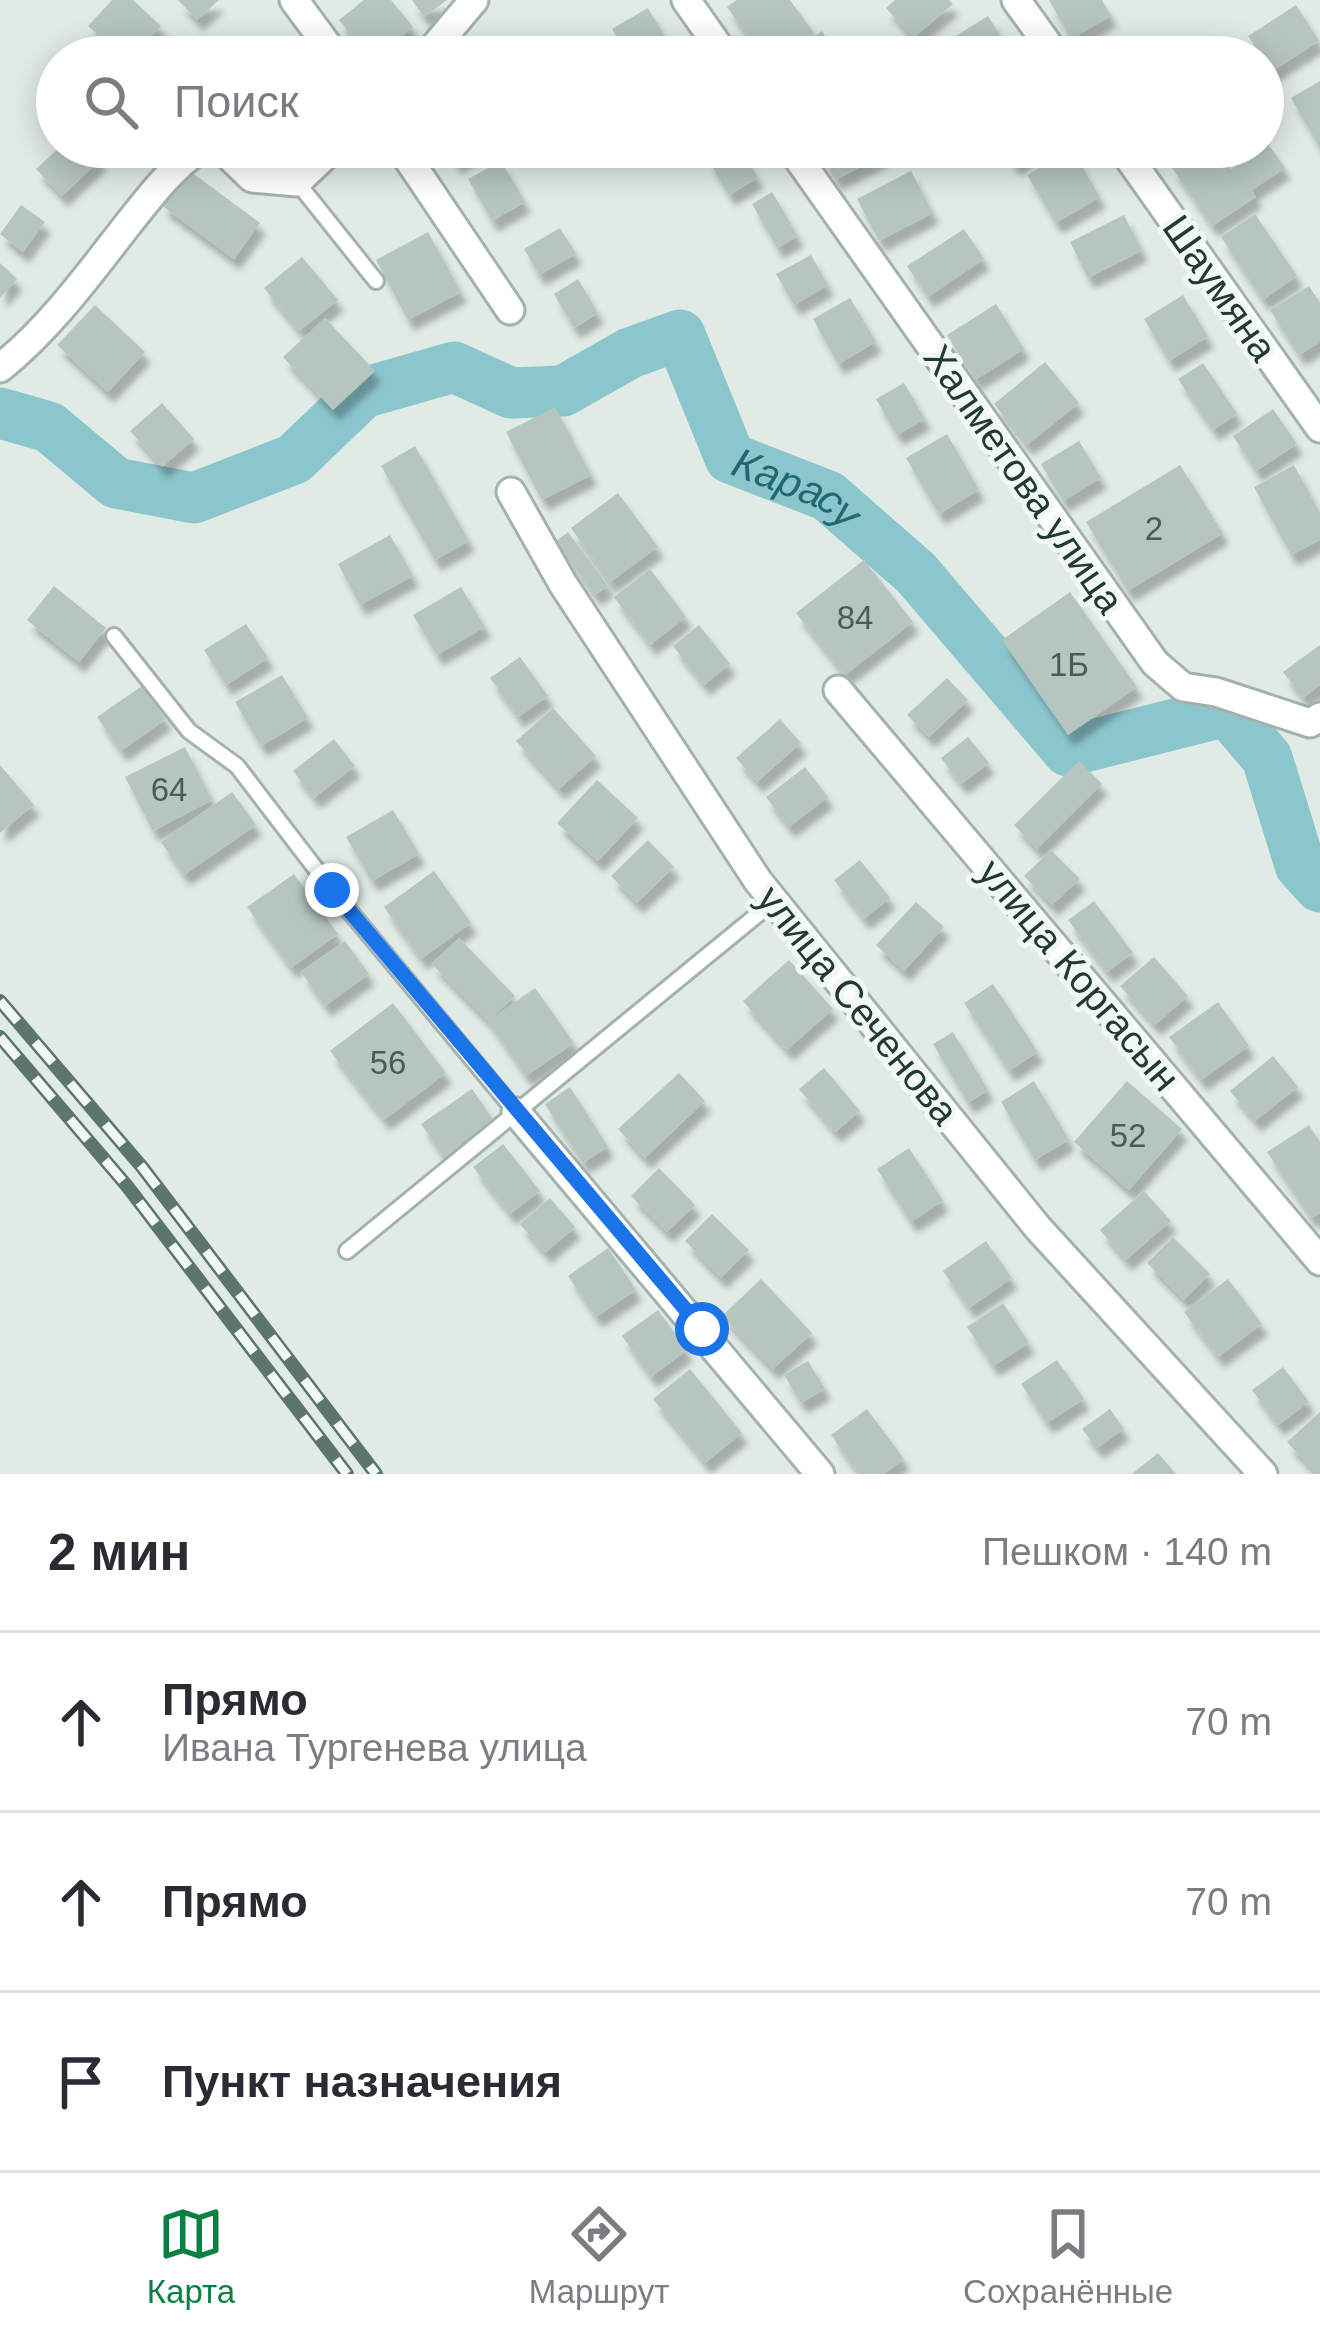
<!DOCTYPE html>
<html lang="ru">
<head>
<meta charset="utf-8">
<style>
	body { margin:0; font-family:Helvetica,sans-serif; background:#f2f2f3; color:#2b2b33 }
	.stop { position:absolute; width:36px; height:36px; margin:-27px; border:9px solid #1a73e8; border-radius:50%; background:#fff }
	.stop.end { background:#1a73e8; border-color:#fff; box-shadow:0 3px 12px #0008 }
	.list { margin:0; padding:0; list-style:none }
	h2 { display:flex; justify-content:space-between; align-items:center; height:156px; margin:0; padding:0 48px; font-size:51px }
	h2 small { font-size:39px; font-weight:400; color:#7c7c81 }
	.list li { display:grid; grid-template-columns:78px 1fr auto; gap:36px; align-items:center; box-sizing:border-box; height:180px; padding:0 48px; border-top:3px solid #e1e1e2 }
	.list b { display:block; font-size:45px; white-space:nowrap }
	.list p { margin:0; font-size:39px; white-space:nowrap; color:#7c7c81 }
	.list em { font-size:39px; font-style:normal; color:#7c7c81 }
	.icon { flex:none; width:66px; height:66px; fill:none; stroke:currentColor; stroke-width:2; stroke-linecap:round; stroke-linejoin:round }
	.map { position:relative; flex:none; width:1320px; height:1474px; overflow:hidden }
	.search { position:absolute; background:#fff; box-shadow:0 6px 30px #0003; left:36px; right:36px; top:36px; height:132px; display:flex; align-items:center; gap:30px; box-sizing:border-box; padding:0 42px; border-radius:66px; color:#7c7c81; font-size:45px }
	.sheet { height:696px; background:#fff }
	nav { display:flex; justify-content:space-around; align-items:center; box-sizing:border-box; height:168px; border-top:3px solid #e1e1e2; background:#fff; font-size:33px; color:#7c7c81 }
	nav a { display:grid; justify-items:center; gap:6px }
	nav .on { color:#0b8043 }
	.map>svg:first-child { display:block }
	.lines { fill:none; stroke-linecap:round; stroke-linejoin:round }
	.river { stroke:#8bc6cd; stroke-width:51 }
	.building { fill:#b6c5bf; filter:url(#shadow) }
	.lane-casing { stroke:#a4b2ad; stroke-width:20 }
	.street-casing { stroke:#a4b2ad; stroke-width:33 }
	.lane { stroke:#fff; stroke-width:14 }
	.street { stroke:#fff; stroke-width:27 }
	.rail-casing { stroke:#5c766e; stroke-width:14 }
	.rail { stroke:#f1f7f4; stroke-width:9; stroke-dasharray:27; stroke-linecap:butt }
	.route { stroke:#1a73e8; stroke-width:15 }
	.labels { text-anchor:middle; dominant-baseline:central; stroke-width:10; stroke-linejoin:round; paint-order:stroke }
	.number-label { font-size:33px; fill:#475d56 }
	.street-label { font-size:39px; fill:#223a33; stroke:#f1f7f4 }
	.water-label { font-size:42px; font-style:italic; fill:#206973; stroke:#f1f7f4 }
</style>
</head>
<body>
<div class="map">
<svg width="1320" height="1474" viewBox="0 0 1320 1474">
	<defs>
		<filter id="shadow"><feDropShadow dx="6" dy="11" stdDeviation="3" flood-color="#0004"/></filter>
	</defs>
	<rect width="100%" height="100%" fill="#e1ebe6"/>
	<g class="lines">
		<path class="river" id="s1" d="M 0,413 L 49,427 L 116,483 L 194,498 L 294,459 L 363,393 L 454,367 L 511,393 L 563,391 L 630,353 L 680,335 L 730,458 L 828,496 L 916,573 L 1068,751 L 1227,711 L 1267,758 L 1300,865 L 1320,887"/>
	</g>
	<g class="building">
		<polygon points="112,0 133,0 161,26 133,57 122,57 88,26"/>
		<polygon points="178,0 219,0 197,20"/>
		<polygon points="364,0 391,0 413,27 375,57 368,57 339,20"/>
		<polygon points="412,0 447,0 424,17"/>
		<polygon points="737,0 790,0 814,33 792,51 822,31 839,57 764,57 727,7"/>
		<polygon points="895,0 949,0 953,4 913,38 886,8"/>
		<polygon points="1049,0 1102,0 1111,16 1071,39"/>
		<polygon points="1296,5 1319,41 1271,72 1248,36"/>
		<polygon points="648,8 674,52 665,57 629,57 612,29"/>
		<polygon points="988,16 1014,57 922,57"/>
		<polygon points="97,41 114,57 83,57"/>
		<polygon points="1320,81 1320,148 1291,98"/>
		<polygon points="1268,144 1285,168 1252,190 1256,197 1212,226 1172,168 1203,147 1215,147 1231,169"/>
		<polygon points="60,147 89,147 101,159 62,196 36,169"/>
		<polygon points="446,147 482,147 456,163"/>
		<polygon points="730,147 739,147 758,178 729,195 708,159"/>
		<polygon points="818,147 878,147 882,156 835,180"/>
		<polygon points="1002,147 1040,147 1015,165"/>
		<polygon points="1071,149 1100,197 1056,223 1027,175"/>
		<polygon points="501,161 525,202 492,221 468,179"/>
		<polygon points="187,169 260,223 234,259 161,205"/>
		<polygon points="911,171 933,213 879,241 857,199"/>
		<polygon points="772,192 798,236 777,248 752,204"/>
		<polygon points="21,205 45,222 23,252 0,234"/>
		<polygon points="1255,214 1297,276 1263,300 1221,237"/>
		<polygon points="1124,215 1142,251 1088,278 1070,242"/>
		<polygon points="560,228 576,254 539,275 524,249"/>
		<polygon points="964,229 984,259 928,297 907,266"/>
		<polygon points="428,232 461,292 408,320 376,260"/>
		<polygon points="811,255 828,285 794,305 776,274"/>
		<polygon points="302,257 338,300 299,331 264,288"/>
		<polygon points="0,263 17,279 0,298"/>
		<polygon points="578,279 598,313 574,328 554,294"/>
		<polygon points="1309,286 1320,303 1320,342 1299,355 1270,310"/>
		<polygon points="1183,295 1208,337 1169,361 1144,319"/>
		<polygon points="850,298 876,342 838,364 813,319"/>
		<polygon points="996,304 1024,349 975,380 947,335"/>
		<polygon points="95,305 145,352 108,392 57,345"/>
		<polygon points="325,318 375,371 333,410 283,357"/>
		<polygon points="1045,362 1079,403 1027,445 994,404"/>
		<polygon points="1203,363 1237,414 1213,430 1178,379"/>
		<polygon points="904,383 925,419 897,435 876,399"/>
		<polygon points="162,403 194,439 162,467 130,431"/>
		<polygon points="555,407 591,475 542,500 506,432"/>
		<polygon points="1273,409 1297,444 1256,471 1233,436"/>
		<polygon points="947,434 979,490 939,514 906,458"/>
		<polygon points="1079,441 1101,478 1063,501 1041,464"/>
		<polygon points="415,446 469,541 435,560 381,466"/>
		<polygon points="1180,465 1223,533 1128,591 1086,522"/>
		<polygon points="1294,465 1320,513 1320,540 1291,555 1254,487"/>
		<polygon points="618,493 658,547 610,582 571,528"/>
		<polygon points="568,532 608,586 595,595 555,542"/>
		<polygon points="390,535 413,576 360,605 338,564"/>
		<polygon points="864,560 913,622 845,675 796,613"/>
		<polygon points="650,569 686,617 650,645 614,597"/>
		<polygon points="54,586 106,628 79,662 27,620"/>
		<polygon points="461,587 485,627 437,655 413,615"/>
		<polygon points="1070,592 1137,687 1068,735 1002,640"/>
		<polygon points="246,624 268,658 226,685 204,650"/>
		<polygon points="699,625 730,664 704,685 673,646"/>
		<polygon points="1320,645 1320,685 1303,698 1283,672"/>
		<polygon points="520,657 548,696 518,717 490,678"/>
		<polygon points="282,675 308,718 261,746 235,702"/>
		<polygon points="947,678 968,700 929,737 907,715"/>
		<polygon points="142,686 166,719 121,751 97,717"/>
		<polygon points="553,708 596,756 559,789 516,741"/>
		<polygon points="780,719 801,743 757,782 736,758"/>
		<polygon points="968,737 989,763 961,784 941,758"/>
		<polygon points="334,739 355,766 314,798 293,771"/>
		<polygon points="185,747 212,800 153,831 125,777"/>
		<polygon points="1079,761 1102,784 1037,849 1014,825"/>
		<polygon points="0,765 34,805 0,833"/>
		<polygon points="805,767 828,797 789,827 766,797"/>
		<polygon points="597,780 638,818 598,861 557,823"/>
		<polygon points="232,792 256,825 184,875 161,842"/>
		<polygon points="393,810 419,854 372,881 346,837"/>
		<polygon points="648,840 674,867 637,903 611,876"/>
		<polygon points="1051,850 1080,879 1052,905 1024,876"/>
		<polygon points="860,860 890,898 864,919 834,880"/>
		<polygon points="434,871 471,923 421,959 384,907"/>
		<polygon points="294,874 338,934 291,968 247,907"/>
		<polygon points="1094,901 1133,953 1107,972 1068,920"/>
		<polygon points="916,902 944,927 904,971 876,945"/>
		<polygon points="459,938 515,996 488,1021 432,964"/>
		<polygon points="345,941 369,974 325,1006 301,972"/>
		<polygon points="1154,957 1188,996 1155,1025 1120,986"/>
		<polygon points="789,960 833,1009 787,1050 743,1001"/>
		<polygon points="993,984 1038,1052 1009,1071 964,1003"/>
		<polygon points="535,988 574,1043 526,1076 488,1021"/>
		<polygon points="1218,1002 1249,1046 1201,1080 1169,1037"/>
		<polygon points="393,1003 446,1073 384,1120 330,1051"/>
		<polygon points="953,1032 988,1090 968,1103 933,1044"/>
		<polygon points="1273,1056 1298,1087 1255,1121 1230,1091"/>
		<polygon points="824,1068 860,1111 835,1132 799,1089"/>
		<polygon points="679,1073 705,1101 645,1158 618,1129"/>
		<polygon points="1034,1081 1069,1140 1035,1160 1001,1102"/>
		<polygon points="1127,1081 1182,1129 1129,1190 1074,1142"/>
		<polygon points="570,1087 608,1147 583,1163 545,1104"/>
		<polygon points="472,1089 496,1124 446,1160 421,1124"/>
		<polygon points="1309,1125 1320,1142 1320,1213 1311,1218 1267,1152"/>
		<polygon points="503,1144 540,1191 510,1214 473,1167"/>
		<polygon points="909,1148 943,1201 911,1222 877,1169"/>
		<polygon points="659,1168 695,1205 667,1232 631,1196"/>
		<polygon points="1144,1191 1171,1221 1126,1260 1100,1230"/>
		<polygon points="550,1198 575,1227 545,1253 520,1224"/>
		<polygon points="712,1214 749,1250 721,1278 685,1241"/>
		<polygon points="1173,1237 1210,1274 1184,1300 1147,1263"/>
		<polygon points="986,1241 1012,1278 969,1308 943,1271"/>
		<polygon points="608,1248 636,1290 596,1317 568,1276"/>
		<polygon points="761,1279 812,1333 773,1369 722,1316"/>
		<polygon points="1228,1279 1262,1324 1218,1357 1184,1312"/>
		<polygon points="1003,1303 1029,1343 993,1366 967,1327"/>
		<polygon points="658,1310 687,1350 651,1377 622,1336"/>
		<polygon points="1057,1360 1084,1399 1047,1423 1021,1384"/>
		<polygon points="808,1361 825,1389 801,1403 784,1375"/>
		<polygon points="1283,1367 1309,1402 1278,1425 1252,1390"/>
		<polygon points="690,1369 742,1433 705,1463 653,1399"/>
		<polygon points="867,1409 904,1459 884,1474 859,1474 831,1435"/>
		<polygon points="1110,1409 1124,1429 1097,1448 1082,1429"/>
		<polygon points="1320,1412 1320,1474 1317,1474 1287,1442"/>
		<polygon points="1158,1453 1176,1474 1132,1474"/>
	</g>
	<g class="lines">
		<defs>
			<g id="lane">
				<polyline points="297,182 376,281"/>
				<polyline points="114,636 189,731 237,766 332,890 516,1112"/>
				<polyline points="347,1251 774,901"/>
			</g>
			<g id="street">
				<polyline points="294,0 336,57"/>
				<polyline points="686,0 726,57"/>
				<polyline points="1016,0 1057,57"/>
				<polyline points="426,57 474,0"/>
				<polyline points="220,147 252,178 297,182 334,147"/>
				<polyline points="400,147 510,310"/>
				<polyline points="790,147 1155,663 1183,687 1216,692 1310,723 1320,717"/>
				<polyline points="1121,147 1320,428"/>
				<path d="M 0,368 C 48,330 87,277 125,228 C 149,198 170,169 202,147"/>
				<polyline points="511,492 563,584 758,881 1038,1228 1263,1474"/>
				<polyline points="838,690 1320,1261"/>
				<polyline points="516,1112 820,1474"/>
			</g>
		</defs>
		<use href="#lane" class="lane-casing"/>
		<use href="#street" class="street-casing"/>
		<use href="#lane" class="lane"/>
		<use href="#street" class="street"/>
		<defs>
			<g id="rail">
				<polyline points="0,1001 142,1167 376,1474"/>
				<polyline points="0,1037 127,1186 347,1474"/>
			</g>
		</defs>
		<use href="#rail" class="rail-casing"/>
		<use href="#rail" class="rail"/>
	</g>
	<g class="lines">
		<polyline class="route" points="332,890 702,1329"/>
	</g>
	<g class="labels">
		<g class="number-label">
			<text x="1154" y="528">2</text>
			<text x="855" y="617">84</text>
			<text x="1069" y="664">1Б</text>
			<text x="169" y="789">64</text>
			<text x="388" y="1062">56</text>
			<text x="1128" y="1135">52</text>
		</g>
		<g class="street-label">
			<text transform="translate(1220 288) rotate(55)">Шаумяна</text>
			<text transform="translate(1024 479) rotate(55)">Халметова улица</text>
			<text transform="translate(1079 975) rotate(50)">улица Коргасын</text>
			<text transform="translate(858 1005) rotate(51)">улица Сеченова</text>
		</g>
		<g class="water-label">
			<text stroke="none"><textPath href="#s1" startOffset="966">Карасу</textPath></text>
		</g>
	</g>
</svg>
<div class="stop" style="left:702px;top:1329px"></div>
<div class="stop end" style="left:332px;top:890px"></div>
<div class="search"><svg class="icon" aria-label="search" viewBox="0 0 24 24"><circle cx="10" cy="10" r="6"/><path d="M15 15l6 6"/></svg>Поиск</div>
</div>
<section class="sheet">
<h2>2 мин<small>Пешком · 140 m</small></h2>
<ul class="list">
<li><svg class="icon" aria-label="ahead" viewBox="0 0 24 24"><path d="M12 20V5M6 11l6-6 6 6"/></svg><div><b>Прямо</b><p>Ивана Тургенева улица</p></div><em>70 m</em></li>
<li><svg class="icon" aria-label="ahead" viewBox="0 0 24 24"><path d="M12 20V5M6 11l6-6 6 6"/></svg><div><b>Прямо</b></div><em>70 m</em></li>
<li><svg class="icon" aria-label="arrive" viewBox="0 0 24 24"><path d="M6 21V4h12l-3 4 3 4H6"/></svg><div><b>Пункт назначения</b></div></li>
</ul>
</section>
<nav>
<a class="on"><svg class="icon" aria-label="map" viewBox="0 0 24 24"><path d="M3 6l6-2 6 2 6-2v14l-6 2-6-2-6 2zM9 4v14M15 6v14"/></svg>Карта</a>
<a><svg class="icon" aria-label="directions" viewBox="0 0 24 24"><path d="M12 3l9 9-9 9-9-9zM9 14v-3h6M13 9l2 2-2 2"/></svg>Маршрут</a>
<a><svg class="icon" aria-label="saved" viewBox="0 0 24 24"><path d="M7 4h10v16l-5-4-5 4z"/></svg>Сохранённые</a>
</nav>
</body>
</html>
